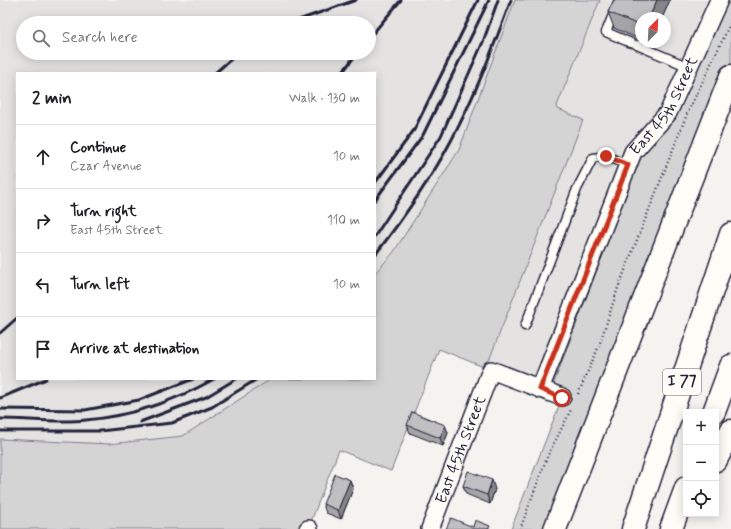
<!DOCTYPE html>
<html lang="en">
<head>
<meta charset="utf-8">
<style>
	body { margin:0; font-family:Mynerve,sans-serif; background:#f2f2f2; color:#202124 }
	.controls { position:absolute; right:12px; bottom:12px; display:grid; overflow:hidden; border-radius:0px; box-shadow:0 2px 10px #0003 }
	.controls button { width:36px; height:36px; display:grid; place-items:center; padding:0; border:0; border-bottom:1px solid #e0e0e0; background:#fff; color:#202124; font:20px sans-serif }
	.compass { position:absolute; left:635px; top:12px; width:36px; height:36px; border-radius:50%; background:#fff; box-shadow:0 2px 10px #0003; rotate:24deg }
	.stop { position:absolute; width:12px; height:12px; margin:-9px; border:3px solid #c8321e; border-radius:50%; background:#fff }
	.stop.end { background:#c8321e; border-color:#fff; box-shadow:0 1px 4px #0008 }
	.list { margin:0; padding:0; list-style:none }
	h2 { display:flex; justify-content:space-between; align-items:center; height:52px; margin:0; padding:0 16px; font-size:17px }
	h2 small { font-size:13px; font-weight:400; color:#757577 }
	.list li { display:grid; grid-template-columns:26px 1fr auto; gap:12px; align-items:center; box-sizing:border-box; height:64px; padding:0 16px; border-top:1px solid #e0e0e0 }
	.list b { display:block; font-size:15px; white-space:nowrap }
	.list p { margin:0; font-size:13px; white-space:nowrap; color:#757577 }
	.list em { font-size:13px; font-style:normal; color:#757577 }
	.icon { flex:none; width:22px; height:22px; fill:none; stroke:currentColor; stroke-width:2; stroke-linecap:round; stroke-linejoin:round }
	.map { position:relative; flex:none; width:731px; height:529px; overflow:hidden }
	.search { position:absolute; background:#fff; box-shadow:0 2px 10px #0003; left:16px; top:16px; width:360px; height:44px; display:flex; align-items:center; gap:10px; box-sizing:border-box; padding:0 14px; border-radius:22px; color:#757577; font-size:15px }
	.panel { position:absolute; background:#fff; box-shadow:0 2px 10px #0003; left:16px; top:72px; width:360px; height:308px; border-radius:0px }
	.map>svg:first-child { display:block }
	.built { fill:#e4e3e2; fill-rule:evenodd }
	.green { fill:#d5d4d5; stroke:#7c7b88 }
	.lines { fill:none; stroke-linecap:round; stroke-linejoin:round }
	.service-casing { stroke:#22223b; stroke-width:11 }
	.minor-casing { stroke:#22223b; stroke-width:20 }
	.motorway-casing { stroke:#22223b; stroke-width:25 }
	.path { stroke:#22223b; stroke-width:2.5; stroke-dasharray:1 3; stroke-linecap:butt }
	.service { stroke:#fdfcf7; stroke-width:8 }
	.minor { stroke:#fdfcf7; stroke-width:17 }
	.motorway { stroke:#fdfcf7; stroke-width:22 }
	.rail { stroke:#22223b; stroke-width:3 }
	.wall { fill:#a5a4a7; stroke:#22223b }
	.shaded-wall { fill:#868688; stroke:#22223b }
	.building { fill:#c0bfc2; stroke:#22223b }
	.route { stroke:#c8321e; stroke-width:5 }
	.labels { text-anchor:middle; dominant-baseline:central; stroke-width:3; stroke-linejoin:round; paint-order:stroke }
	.shield { fill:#fdfcf7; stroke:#646373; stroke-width:1 }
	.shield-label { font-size:15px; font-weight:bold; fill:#22223b }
	.street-label { font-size:16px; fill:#22223b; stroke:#fdfcf7 }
</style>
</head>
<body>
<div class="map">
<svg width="731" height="529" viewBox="0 0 731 529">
	<rect width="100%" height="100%" fill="#f4f3ef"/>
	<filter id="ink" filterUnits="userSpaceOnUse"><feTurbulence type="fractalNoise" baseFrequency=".025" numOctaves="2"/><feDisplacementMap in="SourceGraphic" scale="8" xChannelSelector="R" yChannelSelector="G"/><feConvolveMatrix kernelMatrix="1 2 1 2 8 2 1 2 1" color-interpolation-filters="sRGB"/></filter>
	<g filter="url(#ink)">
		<g class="built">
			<path d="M 0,0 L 515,0 L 459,150 L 393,253 L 375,273 L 375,73 L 17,73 L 17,379 L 271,379 L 183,436 L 109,444 L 0,439 ZM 23,23 L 369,23 L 369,53 L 23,53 Z"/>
			<path d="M 600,0 L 719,0 L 645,140 L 540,389 L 486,368 L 583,120 L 556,108 ZM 641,18 L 665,18 L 665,42 L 641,42 Z"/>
		</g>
		<g class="green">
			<polygon points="515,0 600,0 556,108 583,120 486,368 439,349 391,471 339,450 308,529 0,529 0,439 109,444 183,436 271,379 375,379 375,273 393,253 459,150"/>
			<polygon points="719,0 731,0 731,76 555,529 511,529 562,398 550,393 641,155"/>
		</g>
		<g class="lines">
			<defs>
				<g id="service">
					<polyline points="619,0 606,32 631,43"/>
					<polyline points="637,45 689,67"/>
					<polyline points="525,326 577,189 593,158 606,156 628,165"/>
				</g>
				<g id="minor">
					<path id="s1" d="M 540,389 L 633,152 L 668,113 L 719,0"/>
					<polyline points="308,529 309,529"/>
					<path id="s2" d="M 430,529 L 491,370 L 562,397"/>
				</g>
				<g id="motorway">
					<polyline points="714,412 731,366"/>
					<polyline points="716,460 731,431"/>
					<polyline points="555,529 731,76"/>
					<polyline points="633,529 731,234"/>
					<polyline points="671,529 686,488"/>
				</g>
			</defs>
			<use href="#service" class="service-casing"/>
			<use href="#minor" class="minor-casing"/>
			<use href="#motorway" class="motorway-casing"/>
			<g class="path">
				<polyline points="578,394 599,346 618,288 687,114 731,22"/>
				<polyline points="520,529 548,455 571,410"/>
			</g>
			<use href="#service" class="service"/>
			<use href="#minor" class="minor"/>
			<use href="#motorway" class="motorway"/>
			<g class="rail">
				<polyline points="290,23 356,0"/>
				<polyline points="369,38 401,0"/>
				<polyline points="215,73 238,53"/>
				<polyline points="342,73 357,53"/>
				<polyline points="375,183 414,130 478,0"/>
				<polyline points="375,200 423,135 489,0"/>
				<polyline points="375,236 441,136 483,42 498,0"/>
				<path d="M 375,255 C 401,221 431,179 451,141 C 475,96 493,48 511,0"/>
				<polyline points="0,333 17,318"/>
				<polyline points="0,398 46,379"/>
				<polyline points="0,409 85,410 139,400 193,379"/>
				<path d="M 0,419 C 27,419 59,423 86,420 C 130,416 175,401 214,379"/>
				<polyline points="140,422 206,397 236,379"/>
				<polyline points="0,431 100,431 172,423 212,407 257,379"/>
			</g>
		</g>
		<g class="wall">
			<polygon points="614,0 670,0 662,18 641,18 641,40 614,28 608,12"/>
			<polygon points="645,42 652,42 651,44"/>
			<polygon points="407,425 445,425 448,433 443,446 410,433"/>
			<polygon points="350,480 353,489 341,519 326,513 323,504"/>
			<polygon points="463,486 495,489 490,504 466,494"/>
		</g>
		<g class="shaded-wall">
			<polygon points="657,0 670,0 662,18 649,18"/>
			<polygon points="445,425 448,433 443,446 440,438"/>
			<polygon points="350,480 353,489 341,519 338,510"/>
			<polygon points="492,480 495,489 490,504 487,495"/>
		</g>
		<g class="building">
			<polygon points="614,0 657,0 649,18 641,18 641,26 608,12"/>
			<polygon points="412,412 445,425 440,438 407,425"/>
			<polygon points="468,471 492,480 487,495 463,486"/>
			<polygon points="335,474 350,480 338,510 323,504"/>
			<polygon points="451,518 473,527 475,520 490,526 488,529 446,529"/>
		</g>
	</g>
	<g class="lines" filter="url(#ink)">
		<polyline class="route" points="562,398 540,389 628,165 606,156"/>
	</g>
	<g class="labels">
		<rect class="shield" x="663" y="369" width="38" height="26" rx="3"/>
		<g class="shield-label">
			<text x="682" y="382">I 77</text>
		</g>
		<g class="street-label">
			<text stroke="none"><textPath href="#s1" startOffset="311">East 45th Street</textPath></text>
			<text stroke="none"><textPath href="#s2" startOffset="85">East 45th Street</textPath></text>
		</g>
	</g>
</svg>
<div class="controls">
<button>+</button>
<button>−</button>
<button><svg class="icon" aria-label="locate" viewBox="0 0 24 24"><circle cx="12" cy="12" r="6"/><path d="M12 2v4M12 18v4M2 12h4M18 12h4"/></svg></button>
</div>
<svg class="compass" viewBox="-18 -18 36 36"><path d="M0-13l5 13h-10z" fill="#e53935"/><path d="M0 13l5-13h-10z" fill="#757577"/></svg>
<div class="stop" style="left:562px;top:398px"></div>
<div class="stop end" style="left:606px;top:156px"></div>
<div class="search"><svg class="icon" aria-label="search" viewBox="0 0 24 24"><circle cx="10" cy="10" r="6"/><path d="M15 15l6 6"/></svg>Search here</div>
<section class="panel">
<h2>2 min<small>Walk · 130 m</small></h2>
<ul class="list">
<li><svg class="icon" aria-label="ahead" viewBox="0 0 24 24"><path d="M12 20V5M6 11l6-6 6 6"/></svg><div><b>Continue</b><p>Czar Avenue</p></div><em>10 m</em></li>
<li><svg class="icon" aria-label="right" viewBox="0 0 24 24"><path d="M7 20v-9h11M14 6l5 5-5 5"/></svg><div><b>Turn right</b><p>East 45th Street</p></div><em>110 m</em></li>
<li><svg class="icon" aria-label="left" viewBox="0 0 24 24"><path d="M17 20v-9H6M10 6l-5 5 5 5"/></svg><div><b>Turn left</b></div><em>10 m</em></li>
<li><svg class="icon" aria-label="arrive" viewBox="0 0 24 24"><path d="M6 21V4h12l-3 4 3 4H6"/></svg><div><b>Arrive at destination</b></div></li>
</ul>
</section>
</div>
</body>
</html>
